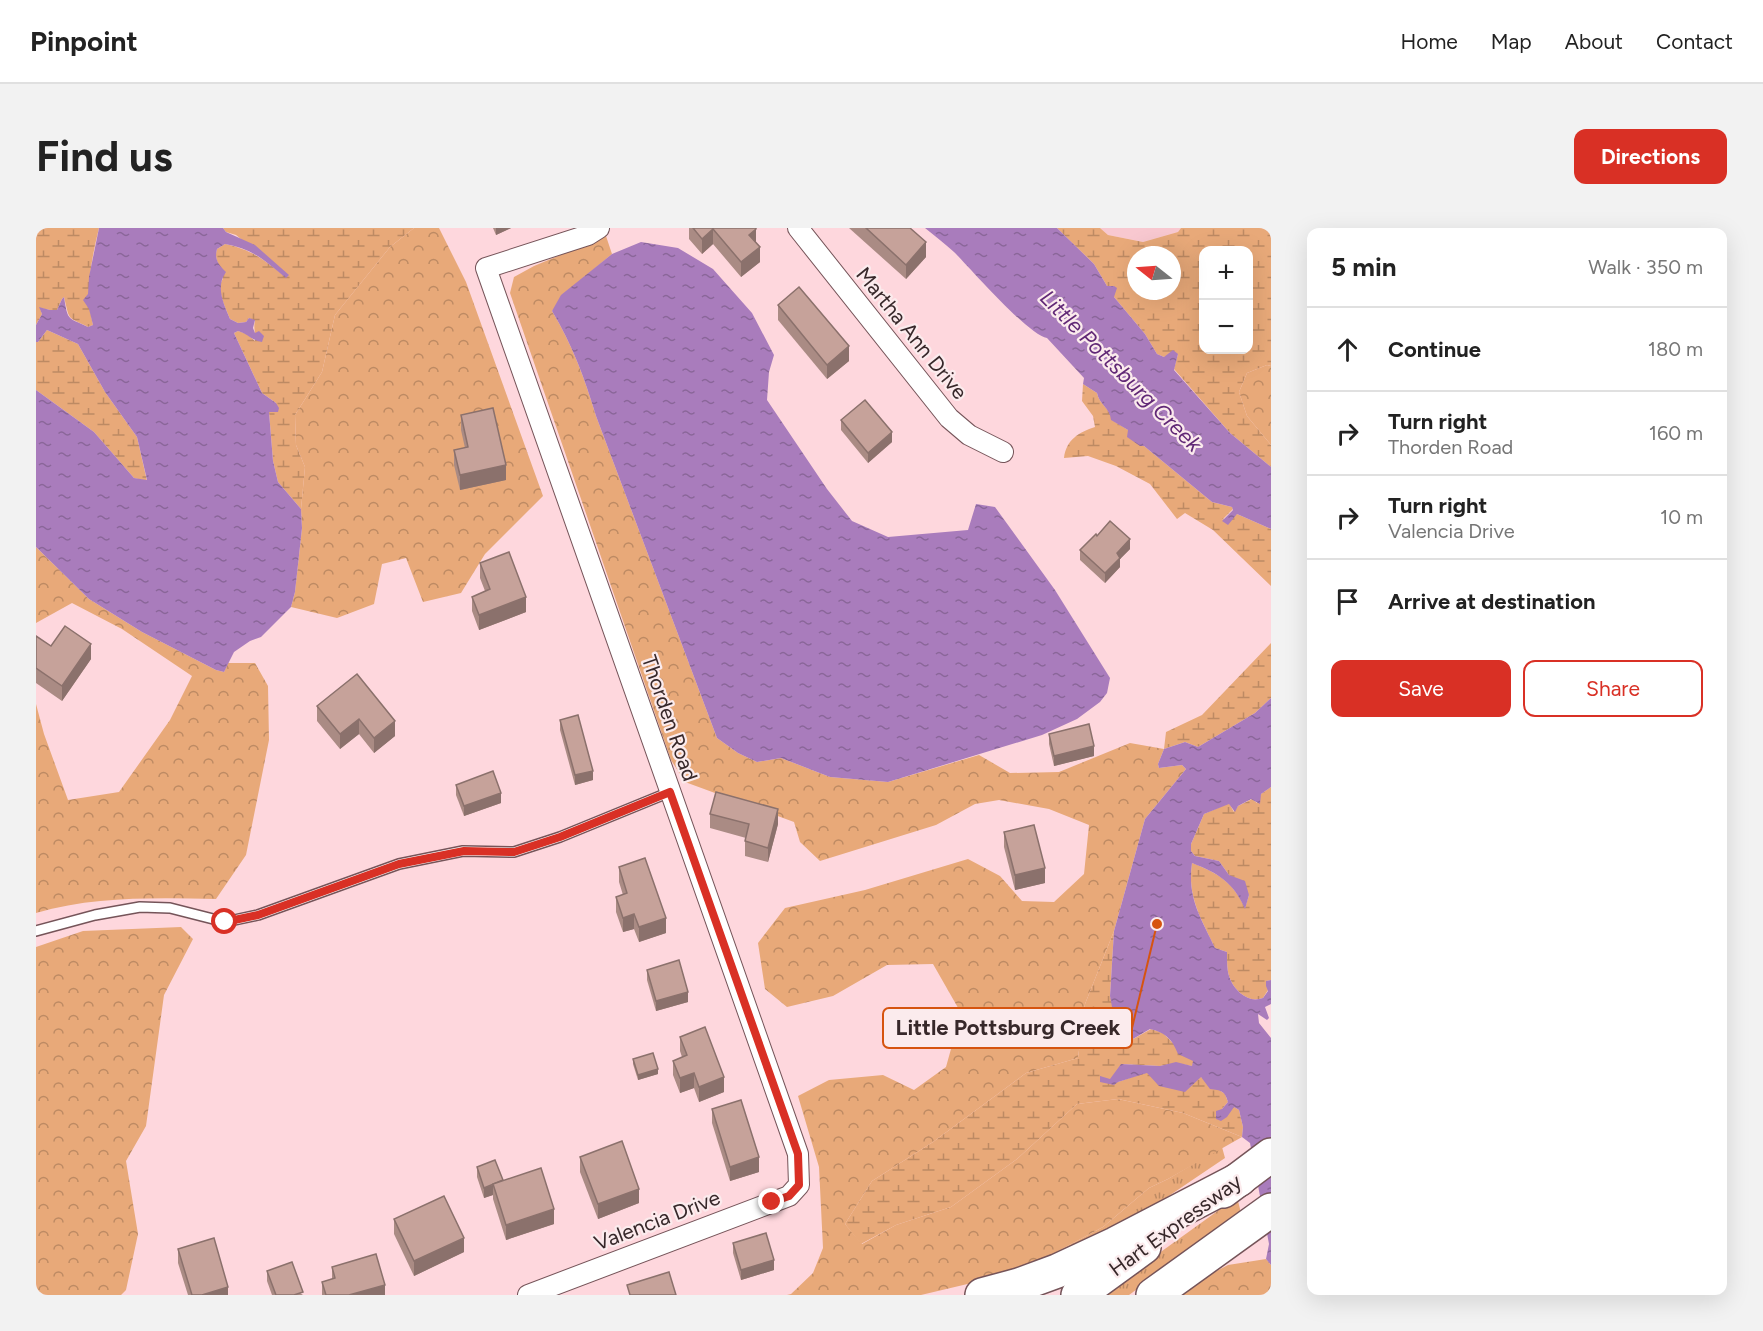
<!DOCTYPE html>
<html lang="en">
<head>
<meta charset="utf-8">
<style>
	body { margin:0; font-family:Figtree,sans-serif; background:#f2f2f2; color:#222 }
	.controls { position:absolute; right:18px; top:18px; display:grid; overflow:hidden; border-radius:12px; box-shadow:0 6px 24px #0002 }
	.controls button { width:54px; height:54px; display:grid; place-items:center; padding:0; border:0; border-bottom:2px solid #e0e0e0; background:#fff; color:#222; font:30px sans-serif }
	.compass { position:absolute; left:1091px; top:18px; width:54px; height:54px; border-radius:50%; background:#fff; box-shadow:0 6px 24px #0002; rotate:287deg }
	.stop { position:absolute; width:18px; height:18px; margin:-14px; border:4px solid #d93025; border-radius:50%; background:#fff }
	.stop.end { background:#d93025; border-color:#fff; box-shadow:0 2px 6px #0008 }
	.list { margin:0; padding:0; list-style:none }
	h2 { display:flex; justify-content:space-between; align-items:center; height:78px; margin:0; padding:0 24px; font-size:26px }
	h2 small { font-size:20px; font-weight:400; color:#767676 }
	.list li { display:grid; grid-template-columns:39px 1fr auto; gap:18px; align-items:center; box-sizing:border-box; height:84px; padding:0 24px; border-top:2px solid #e0e0e0 }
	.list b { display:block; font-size:22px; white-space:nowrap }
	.list p { margin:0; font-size:20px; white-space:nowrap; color:#767676 }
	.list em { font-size:20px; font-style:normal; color:#767676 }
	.actions { display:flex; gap:12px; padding:18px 24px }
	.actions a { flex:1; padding:14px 0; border:2px solid #d93025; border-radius:12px; text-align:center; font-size:21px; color:#d93025 }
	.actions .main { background:#d93025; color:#fff }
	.icon { flex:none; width:33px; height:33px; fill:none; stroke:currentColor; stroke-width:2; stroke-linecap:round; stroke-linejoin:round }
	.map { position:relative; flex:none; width:1235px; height:1067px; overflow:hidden; border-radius:12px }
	header { display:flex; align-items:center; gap:36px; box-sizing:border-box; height:84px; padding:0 30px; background:#fff; border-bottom:2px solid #e0e0e0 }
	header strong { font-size:28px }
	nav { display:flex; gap:33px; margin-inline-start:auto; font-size:21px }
	.intro { display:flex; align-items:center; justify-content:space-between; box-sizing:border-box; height:144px; padding:0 36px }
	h1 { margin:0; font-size:42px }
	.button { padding:15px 27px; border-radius:12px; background:#d93025; color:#fff; font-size:21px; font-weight:700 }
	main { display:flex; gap:36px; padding:0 36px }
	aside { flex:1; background:#fff; border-radius:12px; box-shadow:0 6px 24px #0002 }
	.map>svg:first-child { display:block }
	.built { fill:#f8c8d0 }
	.grass { fill:url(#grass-tufts) }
	.forest { fill:url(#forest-crowns) }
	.wetland { fill:url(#wetland-marsh); fill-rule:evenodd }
	.water { fill:url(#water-ripples) }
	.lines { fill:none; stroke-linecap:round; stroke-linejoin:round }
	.service-casing { stroke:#755459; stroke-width:12 }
	.minor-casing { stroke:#755459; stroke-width:22 }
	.motorway-casing { stroke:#755459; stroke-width:36 }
	.service { stroke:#fff; stroke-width:9 }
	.minor { stroke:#fff; stroke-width:20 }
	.motorway { stroke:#fff; stroke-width:33 }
	.wall { fill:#aa8b84 }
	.shaded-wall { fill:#8b716c }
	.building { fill:#c6a29a; stroke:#8b716c; stroke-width:1.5 }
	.route { stroke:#d93025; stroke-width:8 }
	.labels { text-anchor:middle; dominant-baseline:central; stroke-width:4.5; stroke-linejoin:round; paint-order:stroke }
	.street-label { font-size:21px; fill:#37282a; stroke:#fbebed }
	.water-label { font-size:22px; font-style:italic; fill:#612876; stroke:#fbebed }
	.leader { fill:none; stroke:#d6540f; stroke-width:2 }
	.callout-dot { fill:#d6540f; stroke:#fbebed; stroke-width:2 }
	.callout { fill:#fbebed; stroke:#d6540f; stroke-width:2 }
	.callout-label { font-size:22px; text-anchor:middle; font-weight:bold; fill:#37282a }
</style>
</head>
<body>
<header>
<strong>Pinpoint</strong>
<nav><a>Home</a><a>Map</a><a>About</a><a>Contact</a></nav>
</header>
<div class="intro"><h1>Find us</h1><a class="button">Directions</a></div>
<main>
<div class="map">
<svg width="1235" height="1067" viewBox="0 0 1235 1067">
	<defs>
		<pattern id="grass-tufts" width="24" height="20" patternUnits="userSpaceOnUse" patternTransform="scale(1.5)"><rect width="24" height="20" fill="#e8a979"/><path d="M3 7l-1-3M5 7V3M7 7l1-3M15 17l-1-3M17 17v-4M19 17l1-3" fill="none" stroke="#bd8a63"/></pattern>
		<pattern id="forest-crowns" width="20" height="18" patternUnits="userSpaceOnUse" patternTransform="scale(1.5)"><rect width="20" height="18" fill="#e8a979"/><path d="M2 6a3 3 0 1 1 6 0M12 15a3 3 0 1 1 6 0" fill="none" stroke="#bd8a63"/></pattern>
		<pattern id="wetland-marsh" width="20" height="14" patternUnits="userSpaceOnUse" patternTransform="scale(1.5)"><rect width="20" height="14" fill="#e8a979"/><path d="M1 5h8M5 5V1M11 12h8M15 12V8" fill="none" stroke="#bd8a63"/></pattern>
		<pattern id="water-ripples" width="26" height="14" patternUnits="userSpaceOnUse" patternTransform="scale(1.5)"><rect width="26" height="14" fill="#a97cbc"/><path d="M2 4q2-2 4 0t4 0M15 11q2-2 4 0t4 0" fill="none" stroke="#8a6699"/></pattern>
	</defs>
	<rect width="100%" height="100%" fill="#fed7dd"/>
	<polygon class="built" points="1064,0 1145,0 1142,4 1107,14 1072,7"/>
	<g class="grass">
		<polygon points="1186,919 1189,930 1109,984 1008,1034 1022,1023 1067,999 1113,960 1132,951"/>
		<polygon points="1201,969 1205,985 1093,1067 1065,1067"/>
	</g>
	<g class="forest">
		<polygon points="378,0 403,0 430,54 507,268 449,326 425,365 387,374 370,330 346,336 338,376 301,390 255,379 259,364 266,300 265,281 269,239 260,217 259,187 286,144 299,87 354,19"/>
		<path d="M 570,8 L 576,26 L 552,46 L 516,83 C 536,116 549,151 560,188 L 681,510 L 702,525 L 721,534 L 745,530 L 794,549 L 852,554 L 943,527 L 974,545 L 1023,544 L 1094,515 L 1128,521 L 1122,536 L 1123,540 L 1146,537 L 1150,541 L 1109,591 L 1078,703 L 1049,776 L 1042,830 L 990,845 L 897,914 L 836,953 L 809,996 L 826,1016 L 860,997 L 915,979 L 981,931 L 1041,876 L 1082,871 L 1147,885 L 1206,909 L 1132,951 L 1113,960 L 1067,999 L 1022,1023 L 1008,1034 L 978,1045 L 885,1067 L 751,1067 L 755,1066 L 777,1045 L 787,1020 L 783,939 L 762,868 L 793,852 L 847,847 L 878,862 L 910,839 L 925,785 L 897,736 L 851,737 L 797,768 L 751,779 L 729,761 L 722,715 L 749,680 L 829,662 L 932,631 L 964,648 L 986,673 L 1018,674 L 1048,646 L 1053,597 L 1013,581 L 963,572 L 939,576 L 900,597 L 784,633 L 764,614 L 758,594 L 649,554 L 635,532 L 474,65 L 478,49 L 498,38 Z"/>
		<polygon points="1231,137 1235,138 1235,217 1211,188 1203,164 1211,145"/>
		<path d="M 0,319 L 53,371 L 106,404 L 180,442 L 188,444 L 192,435 L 219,435 L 232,458 L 233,512 L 210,627 L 180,671 C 120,670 59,668 0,685 L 0,476 L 8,506 L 32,572 L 83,564 L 134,492 L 156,448 L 86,401 L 36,375 L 0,395 Z"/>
		<polygon points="145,699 157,711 128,767 110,898 90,933 102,1006 90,1062 85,1067 0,1067 0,719 47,703"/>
		<polygon points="1230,1031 1235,1037 1235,1067 1147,1067 1171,1048 1192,1037"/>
	</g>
	<g class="wetland">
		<path d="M 0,0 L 63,0 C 55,33 49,64 57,97 L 52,99 C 30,88 34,93 28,69 L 26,71 L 21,82 L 14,82 L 4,80 L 6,86 L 0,97 Z"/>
		<path d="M 187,0 L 378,0 L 354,19 L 299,87 L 286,144 L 259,187 L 260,217 L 269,239 L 265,281 L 242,254 L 237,233 L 233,184 L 240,175 L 226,165 L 198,105 L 202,103 L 211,106 L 219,113 C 220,105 217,100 219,93 L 213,90 L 210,94 L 202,95 L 194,91 C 190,81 184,69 184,58 C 184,55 187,52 187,49 C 186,38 177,33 181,21 L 189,16 C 217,22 228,32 250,49 L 200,7 L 190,4 Z"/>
		<path d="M 1021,0 L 1064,0 L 1072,7 L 1107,14 L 1142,4 L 1145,0 L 1235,0 L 1235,138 L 1231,137 L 1211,145 L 1203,164 L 1211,188 L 1235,217 L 1235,239 L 1194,205 L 1138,141 L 1142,126 L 1128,129 L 1121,126 L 1109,106 L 1078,69 L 1078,58 L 1071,58 L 1058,36 ZM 1168,22 L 1212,22 L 1212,122 L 1168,122 ZM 1100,27 L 1136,27 L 1136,63 L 1100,63 Z"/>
		<polygon points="11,102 42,116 69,164 101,209 111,253 98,250 58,204 0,162 0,114 2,114"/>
		<path d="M 1047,156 L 1061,165 C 1063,176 1074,180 1076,192 L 1092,202 L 1108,218 L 1176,274 L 1196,279 L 1197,281 L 1186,292 L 1201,286 L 1235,301 L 1235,358 L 1177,302 L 1149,285 L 1141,291 L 1114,256 L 1080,238 L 1052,228 L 1028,230 C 1030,212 1043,204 1059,199 L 1057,188 L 1046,173 Z"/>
		<polygon points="1235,415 1235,470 1219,485 1162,519 1149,514 1128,521 1130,504 1166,487"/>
		<path d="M 1235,559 L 1235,752 L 1230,753 L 1232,762 L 1227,770 C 1218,773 1212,771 1204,765 C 1191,752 1191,742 1191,724 L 1179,720 C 1165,690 1151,669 1156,635 C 1182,645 1197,654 1209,680 L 1213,667 L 1193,647 L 1183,633 L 1159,628 L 1155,623 L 1155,616 L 1168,586 L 1193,575 L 1198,584 L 1202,578 L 1216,571 L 1221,575 L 1225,566 Z"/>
		<polygon points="1078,703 1074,768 1090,815 1115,801 1127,805 1139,817 1158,833 1156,838 1140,835 1124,838 1085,836 1082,854 1111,844 1165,849 1189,866 1192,874 1186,881 1198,879 1203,882 1207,899 1206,909 1147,885 1082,871 1041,876 981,931 915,979 860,997 825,1016 809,996 836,953 897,914 990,845 1042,830 1049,776"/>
	</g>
	<g class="water">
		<path d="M 63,0 L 187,0 L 190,4 L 219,17 L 253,47 L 250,50 C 228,32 217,21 189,16 L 181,21 C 178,32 183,37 190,44 C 179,59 188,76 194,91 L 202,95 L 210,94 L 213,90 L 219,92 L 217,100 L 219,105 L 223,103 L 228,108 L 226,114 C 217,113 212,106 202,103 L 198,105 L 226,165 L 240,175 L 243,180 L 242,184 L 233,184 L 237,233 L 242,254 L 265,281 L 266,300 L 259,364 L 255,379 L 225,409 L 214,413 L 198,424 L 188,444 L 180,442 L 106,404 L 53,371 L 0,319 L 0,162 L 58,204 L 98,250 L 111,252 L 101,209 L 69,164 L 42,116 L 11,102 L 2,114 L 0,114 L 0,97 L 6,86 L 3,79 L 14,82 L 21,82 L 26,71 L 28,69 C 32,93 31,89 52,99 L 57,97 L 53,81 L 47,72 L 52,66 L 53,49 Z"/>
		<path d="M 889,0 L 1021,0 L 1058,36 L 1071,58 L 1078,58 L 1081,60 L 1078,69 L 1109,106 L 1121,126 L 1128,129 L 1137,122 L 1142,126 L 1138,142 L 1194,205 L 1235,239 L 1235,301 L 1201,286 L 1192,297 L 1186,293 L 1197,282 L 1196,279 L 1176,274 L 1108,218 L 1104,218 L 1091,209 L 1092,202 L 1075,192 C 1074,180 1063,176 1061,165 L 1047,156 L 1048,150 L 1011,110 C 992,107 935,41 918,24 C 909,16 899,8 889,0 Z"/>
		<path d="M 605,14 L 642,20 L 677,41 L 716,85 L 738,127 L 733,144 L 731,172 L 791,261 L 816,293 L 852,309 L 932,302 L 940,276 L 959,279 L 1019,362 L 1074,450 L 1071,465 L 1064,474 L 1041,491 L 1006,507 L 852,554 L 794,549 L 745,530 L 721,534 L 702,525 L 681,510 L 560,188 C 549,151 536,116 516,83 L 525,67 L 576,26 Z"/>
		<path d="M 1235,470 L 1235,559 L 1225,566 L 1224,576 L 1215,571 L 1202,578 L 1199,584 L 1193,576 L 1168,586 L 1155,616 L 1155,623 L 1159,628 L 1183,633 L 1193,647 L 1209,653 L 1213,667 L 1209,681 C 1198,655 1182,645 1156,635 C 1151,670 1165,690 1179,720 L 1191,724 C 1191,742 1191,752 1204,765 C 1212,771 1218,773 1227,770 L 1232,763 L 1230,758 L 1230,753 L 1235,752 L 1235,776 L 1229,779 L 1233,790 L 1231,792 L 1222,786 L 1223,795 L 1235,810 L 1235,1037 L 1230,1031 L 1233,1016 L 1214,915 L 1206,909 L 1207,899 L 1203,882 L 1198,879 L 1191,889 L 1185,893 L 1180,891 L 1180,883 L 1186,881 L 1192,874 C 1189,863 1185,862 1174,861 L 1165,849 L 1149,864 L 1123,858 L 1111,845 L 1082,854 L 1078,857 L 1064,854 L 1064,848 L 1074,851 L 1085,836 L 1124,838 L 1140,834 L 1156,838 L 1157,833 L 1142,826 C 1136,811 1130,805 1114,801 L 1090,815 L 1081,806 L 1074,768 L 1078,703 L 1109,591 L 1150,541 L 1146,537 L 1123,540 L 1122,536 L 1128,521 L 1149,514 L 1162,519 L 1219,485 Z"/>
	</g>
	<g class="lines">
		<defs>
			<polyline id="service" points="0,703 59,687 104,679 134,680 189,694 222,687 363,636 427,623 478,624 524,609 634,564"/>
			<g id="minor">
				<polyline points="762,0 913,190 933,207 967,224"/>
				<polyline points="492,1067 753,968 763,957 762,926 450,40 552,7 563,0"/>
			</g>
			<g id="motorway">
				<polyline points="1187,963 1235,927"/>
				<polyline points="946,1067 983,1057 1021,1043 1079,1016 1204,951"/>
				<polyline points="1042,1067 1108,1019"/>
				<polyline points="1117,1067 1235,982"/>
			</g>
		</defs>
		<use href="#service" class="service-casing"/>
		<use href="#minor" class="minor-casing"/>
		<use href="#motorway" class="motorway-casing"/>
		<use href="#service" class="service"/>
		<use href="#minor" class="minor"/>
		<use href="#motorway" class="motorway"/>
	</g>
	<g class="wall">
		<polygon points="457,0 475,0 460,7"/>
		<polygon points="653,0 720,0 720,15 724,34 705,49 677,16 666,26 653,11"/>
		<polygon points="813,0 874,0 890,29 870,51"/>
		<polygon points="742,77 813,133 791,151 742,92"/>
		<polygon points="425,187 470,252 424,262 418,237 418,222 429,220 425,202"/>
		<polygon points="805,192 856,214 832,235 805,202"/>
		<polygon points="1061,308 1094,321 1084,331 1084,339 1069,355 1044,332 1044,322"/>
		<polygon points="444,335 490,384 443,402 436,383 436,369 449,363 444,350"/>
		<polygon points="0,408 15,418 55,431 26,473 0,455"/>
		<polygon points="281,478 359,493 359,508 338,525 323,506 304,521 281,493"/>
		<polygon points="524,492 557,552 539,557 524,502"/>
		<polygon points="1013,506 1058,528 1018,538 1013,516"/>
		<polygon points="420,557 465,575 428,588 420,567"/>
		<polygon points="674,586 742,596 732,634 709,628 709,613 710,610 674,600"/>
		<polygon points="968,604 1009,655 979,662 968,619"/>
		<polygon points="583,639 630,705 603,714 598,701 587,704 580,684 580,669 587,667 583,654"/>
		<polygon points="611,742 652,774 620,783 611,752"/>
		<polygon points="644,809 688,864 663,874 658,860 644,865 637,847 637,833 646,829 644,823"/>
		<polygon points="597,831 622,846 602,852 597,836"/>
		<polygon points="676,881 723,944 694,953 676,895"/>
		<polygon points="544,929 603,975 562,991 544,944"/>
		<polygon points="441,939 467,952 518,996 470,1012 457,971 457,967 448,970 441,949"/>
		<polygon points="358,991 428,1024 378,1048 358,1006"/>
		<polygon points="697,1015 738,1042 705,1052 697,1025"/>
		<polygon points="142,1021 192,1067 152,1067 142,1035"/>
		<polygon points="296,1039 349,1067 286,1067 286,1054 296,1051"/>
		<polygon points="231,1043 267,1067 236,1067 231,1053"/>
	</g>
	<g class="shaded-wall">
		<polygon points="460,0 475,0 460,7"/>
		<polygon points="677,1 677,16 666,26 666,11"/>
		<polygon points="720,1 720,15 713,7"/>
		<polygon points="890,14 890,29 870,51 870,37"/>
		<polygon points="724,19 724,34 705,49 705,34"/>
		<polygon points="813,118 813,133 791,151 791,137"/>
		<polygon points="856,204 856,214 832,235 832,225"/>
		<polygon points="470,237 470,252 424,262 424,247"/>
		<polygon points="1094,311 1094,321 1084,331 1084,339 1069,355 1069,345 1081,325"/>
		<polygon points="490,369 490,384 443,402 443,387"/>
		<polygon points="55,416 55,431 26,473 26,458"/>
		<polygon points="323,491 323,506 304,521 304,506"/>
		<polygon points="359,493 359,508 338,525 338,510"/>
		<polygon points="1058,518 1058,528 1018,538 1018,528"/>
		<polygon points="557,543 557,552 539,557 539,547"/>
		<polygon points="465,565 465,575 428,588 428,578"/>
		<polygon points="742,581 742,596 732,634 732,620"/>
		<polygon points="1009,640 1009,655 979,662 979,647"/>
		<polygon points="598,686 598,701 587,704 587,690"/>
		<polygon points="630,690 630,705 603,714 603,699"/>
		<polygon points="652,764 652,774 620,783 620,773"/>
		<polygon points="622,841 622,846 602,852 602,847"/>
		<polygon points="658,845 658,860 644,865 644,850"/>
		<polygon points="688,849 688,864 663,874 663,859"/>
		<polygon points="723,929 723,944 694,953 694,939"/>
		<polygon points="457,957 457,967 448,970 448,960"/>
		<polygon points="603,961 603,975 562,991 562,976"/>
		<polygon points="518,981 518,996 470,1012 470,997"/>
		<polygon points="428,1010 428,1024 378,1048 378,1033"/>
		<polygon points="738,1032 738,1042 705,1052 705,1042"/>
		<polygon points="349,1057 349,1067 313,1067"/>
		<polygon points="192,1059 192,1067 166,1067"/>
	</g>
	<g class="building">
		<polygon points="657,0 720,0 720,1 713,7 724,19 705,34 677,1 666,11"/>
		<polygon points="830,0 874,0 890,14 870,37"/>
		<polygon points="763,59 813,118 791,137 742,77"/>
		<polygon points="829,172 856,204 832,225 805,192"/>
		<polygon points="457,180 470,237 424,247 418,222 432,219 425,187"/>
		<polygon points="1074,293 1094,311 1081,325 1084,330 1069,345 1044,322 1060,306 1061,308"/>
		<polygon points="473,324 490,369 443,387 436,369 454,361 444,335"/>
		<polygon points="29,398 55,416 26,458 0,440 0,408 15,418"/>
		<polygon points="321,446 359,493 338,510 323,491 304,506 281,478"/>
		<polygon points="542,487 557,543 539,547 524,492"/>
		<polygon points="1053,496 1058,518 1018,528 1013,506"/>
		<polygon points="457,543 465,565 428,578 420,557"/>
		<polygon points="680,564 742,581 732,620 709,613 713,596 674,586"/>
		<polygon points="998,597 1009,640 979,647 968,604"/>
		<polygon points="609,630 630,690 603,699 598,686 587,690 580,669 591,665 583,639"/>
		<polygon points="643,732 652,764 620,773 611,742"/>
		<polygon points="669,799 688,849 663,859 658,845 644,850 637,833 651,827 644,809"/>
		<polygon points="617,825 622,841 602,847 597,831"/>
		<polygon points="705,872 723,929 694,939 676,881"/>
		<polygon points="586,913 603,961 562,976 544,929"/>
		<polygon points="459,932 467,952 448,960 441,939"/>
		<polygon points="505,940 518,981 470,997 457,956"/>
		<polygon points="408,968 428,1010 378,1033 358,991"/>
		<polygon points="730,1005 738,1032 705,1042 697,1015"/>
		<polygon points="178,1010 192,1059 166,1067 156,1067 142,1021"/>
		<polygon points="340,1026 349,1057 313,1067 290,1067 286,1054 299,1050 296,1039"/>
		<polygon points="256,1034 267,1064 258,1067 240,1067 231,1043"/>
		<polygon points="633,1044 640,1067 594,1067 591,1057"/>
	</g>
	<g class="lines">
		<polyline class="route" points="189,694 222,687 363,636 428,623 478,624 524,609 634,564 762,926 763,957 753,968 736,974"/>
	</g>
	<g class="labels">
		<g class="street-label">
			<text transform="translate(876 105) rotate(51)">Martha Ann Drive</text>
			<text transform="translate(634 490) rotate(71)">Thorden Road</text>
			<text transform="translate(621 992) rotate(-21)">Valencia Drive</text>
			<text transform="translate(1139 997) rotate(-36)">Hart Expressway</text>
		</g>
		<g class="water-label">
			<text transform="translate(1085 143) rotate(45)">Little Pottsburg Creek</text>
		</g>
	</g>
	<path class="leader" d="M1121 696L1096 800"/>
	<circle class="callout-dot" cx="1121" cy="696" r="6"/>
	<rect class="callout" x="847" y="780" width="249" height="40" rx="6"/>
	<g class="callout-label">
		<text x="972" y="807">Little Pottsburg Creek</text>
	</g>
</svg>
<div class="controls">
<button>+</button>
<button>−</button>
</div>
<svg class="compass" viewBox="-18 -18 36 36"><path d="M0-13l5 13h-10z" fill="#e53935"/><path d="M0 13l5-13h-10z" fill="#767676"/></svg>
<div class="stop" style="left:189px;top:694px"></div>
<div class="stop end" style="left:736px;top:974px"></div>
</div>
<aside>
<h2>5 min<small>Walk · 350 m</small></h2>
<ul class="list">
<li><svg class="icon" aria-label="ahead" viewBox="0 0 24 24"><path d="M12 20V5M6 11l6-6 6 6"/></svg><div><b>Continue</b></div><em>180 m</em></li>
<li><svg class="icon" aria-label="right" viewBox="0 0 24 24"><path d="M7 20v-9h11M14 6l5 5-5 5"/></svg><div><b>Turn right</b><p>Thorden Road</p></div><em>160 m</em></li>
<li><svg class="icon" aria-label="right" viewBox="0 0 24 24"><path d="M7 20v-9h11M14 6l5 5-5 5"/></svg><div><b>Turn right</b><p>Valencia Drive</p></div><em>10 m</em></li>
<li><svg class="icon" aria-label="arrive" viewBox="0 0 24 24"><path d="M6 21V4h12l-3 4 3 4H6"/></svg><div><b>Arrive at destination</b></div></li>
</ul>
<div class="actions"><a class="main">Save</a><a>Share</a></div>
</aside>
</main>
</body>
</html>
